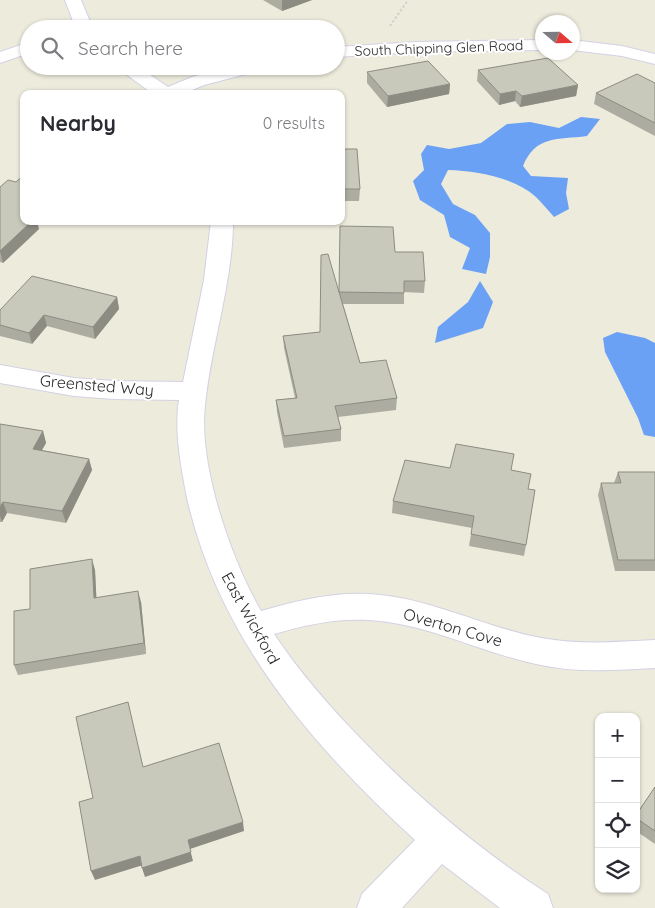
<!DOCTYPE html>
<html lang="en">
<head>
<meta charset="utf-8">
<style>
	body { margin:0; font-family:Quicksand,sans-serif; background:#f7f7f7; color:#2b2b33 }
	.controls { position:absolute; right:15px; bottom:15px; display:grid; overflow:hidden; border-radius:10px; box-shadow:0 1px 4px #0004 }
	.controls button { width:45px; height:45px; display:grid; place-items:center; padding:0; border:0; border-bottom:1px solid #e1e1e2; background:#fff; color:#2b2b33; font:25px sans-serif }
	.compass { position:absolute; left:535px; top:15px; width:45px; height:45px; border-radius:50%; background:#fff; box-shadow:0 1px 4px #0004; rotate:110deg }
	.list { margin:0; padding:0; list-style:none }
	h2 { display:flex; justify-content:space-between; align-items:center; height:65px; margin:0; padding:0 20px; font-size:21px }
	h2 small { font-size:16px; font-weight:400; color:#7c7c81 }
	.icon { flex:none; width:28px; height:28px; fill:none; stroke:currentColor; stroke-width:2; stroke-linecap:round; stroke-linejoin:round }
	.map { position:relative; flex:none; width:655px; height:908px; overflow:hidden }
	.search { position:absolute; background:#fff; box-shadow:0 1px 4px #0004; left:20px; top:20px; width:325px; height:55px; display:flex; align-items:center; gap:12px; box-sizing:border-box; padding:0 18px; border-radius:28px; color:#7c7c81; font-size:19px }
	.panel { position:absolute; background:#fff; box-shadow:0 1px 4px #0004; left:20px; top:90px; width:325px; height:135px; border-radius:10px }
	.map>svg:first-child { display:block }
	.water { fill:#6aa1f4 }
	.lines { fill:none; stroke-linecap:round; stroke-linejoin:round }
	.minor-casing { stroke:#d3d1e4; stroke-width:2 }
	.path { stroke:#d0d0d0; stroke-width:2; stroke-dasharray:2.5 2; stroke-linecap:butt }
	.minor { fill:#fff; fill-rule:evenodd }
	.wall { fill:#acaca1 }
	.shaded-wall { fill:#8c8c83 }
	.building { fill:#c8c8bb; stroke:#8c8c83 }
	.labels { text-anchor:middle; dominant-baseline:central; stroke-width:4; stroke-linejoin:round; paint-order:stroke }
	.far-street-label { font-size:14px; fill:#2a2a2a; stroke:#fff }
	.street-label { font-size:16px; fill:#2a2a2a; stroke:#fff }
</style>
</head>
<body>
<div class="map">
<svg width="655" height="908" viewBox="0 0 655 908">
	<rect width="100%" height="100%" fill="#edebdc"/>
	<g class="water">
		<path d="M 581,117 L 600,119 L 587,136 C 557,140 536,135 523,166 L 531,176 L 568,178 L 566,193 L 569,209 L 554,217 C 548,210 542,203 536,197 C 514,177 476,171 448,170 L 441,184 L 453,204 L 475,215 L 490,233 L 490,257 L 486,274 L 462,269 L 470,248 L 450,237 L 444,215 L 420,200 L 413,181 L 424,170 L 421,154 L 427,145 L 449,149 L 481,143 L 507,124 L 530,122 L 559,128 Z"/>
		<polygon points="480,281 493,302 483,328 435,343 438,327 468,302"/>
		<polygon points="617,332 645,338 655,343 655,437 644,435 638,418 605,352 603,338"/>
	</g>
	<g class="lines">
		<defs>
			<g id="minor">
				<polygon points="65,0 81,0 93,29 76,29"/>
				<polygon points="542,40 542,50 416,52 336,57 336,47 416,42"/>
				<polygon points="572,40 622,46 655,54 655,64 622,56 572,50"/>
				<polygon points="29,42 29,53 0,63 0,52"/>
				<polygon points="115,66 137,66 168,87 192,77 234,66 265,66 262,70 204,85 183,94 153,94"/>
				<path d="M 211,221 L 233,221 L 233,228 C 231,288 211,346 205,405 C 198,465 231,559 261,611 C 296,601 332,592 369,594 C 428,597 483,627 541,638 C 579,645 617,642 655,640 L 655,668 C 617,670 578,673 541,665 C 483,654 428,623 368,620 C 336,618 305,625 274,634 C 300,673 329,706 361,739 C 418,798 479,850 548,894 L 553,908 L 500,908 L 442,864 L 402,908 L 357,908 L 362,894 L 415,840 C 311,745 219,638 187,498 C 181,467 174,431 179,400 L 114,399 L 74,396 L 0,383 L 0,365 L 74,378 L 114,381 L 183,382 L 204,280 Z"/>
			</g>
		</defs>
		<use href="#minor" class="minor-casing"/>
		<polyline class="path" points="390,26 408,0"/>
		<use href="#minor" class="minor"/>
	</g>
	<g class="wall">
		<polygon points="263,0 312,0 282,11"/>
		<polygon points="478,70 578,85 576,96 520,107 515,101 499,105 477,81"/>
		<polygon points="367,72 450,84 449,94 387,107 367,83"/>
		<polygon points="655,83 655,136 594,104 596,93"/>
		<polygon points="341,149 360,189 359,201 341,201"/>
		<polygon points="0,187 39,229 3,263 0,262"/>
		<polygon points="395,252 425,281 424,293 404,292 404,304 343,304 360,363 397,398 396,410 338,417 341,429 341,441 284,448 277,412 276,400 295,398 284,348 283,336 320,332 339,292"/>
		<polygon points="117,297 119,309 95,339 47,326 32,344 0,336 0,310"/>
		<polygon points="0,424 43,431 46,443 42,450 89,459 92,470 66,523 7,513 2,522 0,522"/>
		<polygon points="450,468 511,470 528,489 526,545 524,556 469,546 472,528 392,513 393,501"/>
		<polygon points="618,472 655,472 655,571 615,571 598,495 601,483 614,483"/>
		<polygon points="95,570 96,598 141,602 146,654 18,675 14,665 30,609"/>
		<polygon points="655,787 655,844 636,831 636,815"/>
	</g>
	<g class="shaded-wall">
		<polygon points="283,0 312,0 282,11 282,1"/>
		<polygon points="450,84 449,94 387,107 388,96"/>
		<polygon points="578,85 576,96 520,107 522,96"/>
		<polygon points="516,91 515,101 499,105 500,94"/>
		<polygon points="29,221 37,221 39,229 3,263 0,251"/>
		<polygon points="117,297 119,309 95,339 93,327"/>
		<polygon points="44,315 47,326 32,344 29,333"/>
		<polygon points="43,431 46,443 36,460 33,449"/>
		<polygon points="89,459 92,470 66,523 62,511"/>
		<polygon points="3,502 7,513 2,522 0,516 0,507"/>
		<polygon points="92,559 95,570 97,609 94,598"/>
		<polygon points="138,591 141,602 146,654 144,643"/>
		<polygon points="243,822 244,831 190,849 193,861 145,877 142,868 188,840"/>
		<polygon points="140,856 143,865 95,880 91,871"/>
	</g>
	<g class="building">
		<polygon points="548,58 578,85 522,96 516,91 500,94 478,70"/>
		<polygon points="428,61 450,84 388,96 367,72"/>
		<polygon points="637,74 655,83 655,123 596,93"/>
		<polygon points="341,149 357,149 360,189 341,189"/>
		<polygon points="24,175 24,221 32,221 0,251 0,187 8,180 16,182"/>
		<polygon points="340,226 393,227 395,252 423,252 425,281 404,281 404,293 339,292 360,363 386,360 397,398 335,406 341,429 284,436 276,400 297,398 283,336 320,332 321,255 328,254 339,292"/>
		<polygon points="32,276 117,297 93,327 44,315 29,333 0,325 0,310"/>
		<polygon points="0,424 43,431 33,449 89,459 62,511 3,502 0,507"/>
		<polygon points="456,444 514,454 511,470 531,474 528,489 535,490 526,545 471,534 474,516 393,501 405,460 450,468"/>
		<polygon points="618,472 655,472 655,560 618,560 601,483 621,483"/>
		<polygon points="92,559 94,598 138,591 144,643 14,665 14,611 30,609 30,569"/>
		<polygon points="128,702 143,767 219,743 243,822 188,840 191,852 142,868 140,856 91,871 79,802 93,798 76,717"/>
		<polygon points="655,787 655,831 636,818 636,815"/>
	</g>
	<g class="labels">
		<g class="far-street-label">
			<text transform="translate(439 48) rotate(-2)">South Chipping Glen Road</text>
		</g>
		<g class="street-label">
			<text transform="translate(97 385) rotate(5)">Greensted Way</text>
			<text transform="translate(251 618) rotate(61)">East Wickford</text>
			<text transform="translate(453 627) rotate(16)">Overton Cove</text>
		</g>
	</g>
</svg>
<div class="controls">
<button>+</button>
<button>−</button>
<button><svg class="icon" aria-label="locate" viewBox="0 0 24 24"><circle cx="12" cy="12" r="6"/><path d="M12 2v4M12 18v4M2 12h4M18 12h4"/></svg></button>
<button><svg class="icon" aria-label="layers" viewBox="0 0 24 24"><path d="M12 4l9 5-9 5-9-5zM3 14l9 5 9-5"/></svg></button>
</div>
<svg class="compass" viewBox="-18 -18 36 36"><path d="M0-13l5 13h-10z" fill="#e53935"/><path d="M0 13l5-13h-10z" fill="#7c7c81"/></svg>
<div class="search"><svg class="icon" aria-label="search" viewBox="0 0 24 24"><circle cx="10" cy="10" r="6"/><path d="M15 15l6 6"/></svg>Search here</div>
<section class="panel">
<h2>Nearby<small>0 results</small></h2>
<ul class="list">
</ul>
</section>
</div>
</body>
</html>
